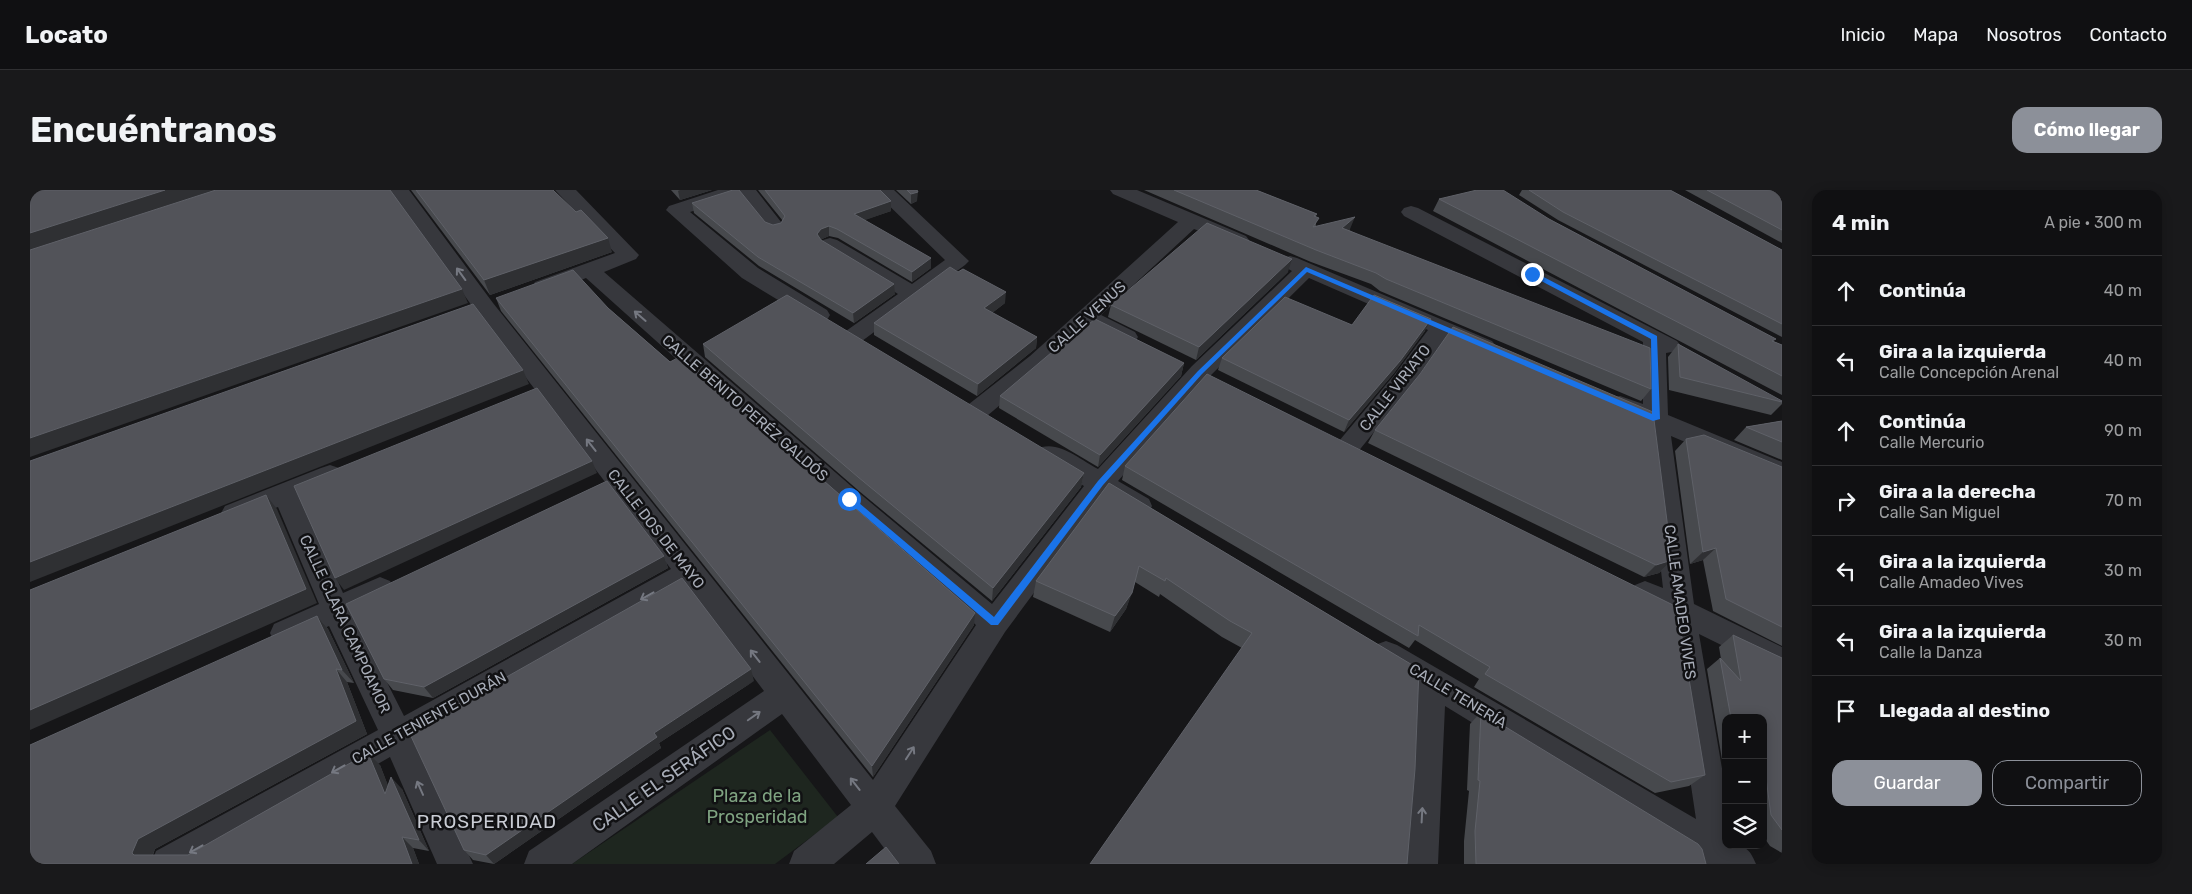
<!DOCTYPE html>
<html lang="es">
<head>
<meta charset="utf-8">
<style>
	body { margin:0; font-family:Rubik,sans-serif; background:#19191b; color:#f1f3f6 }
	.controls { position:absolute; right:15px; bottom:15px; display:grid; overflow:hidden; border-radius:10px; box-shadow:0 2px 12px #0003 }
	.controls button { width:45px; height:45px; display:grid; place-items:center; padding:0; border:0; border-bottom:1px solid #303032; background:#101012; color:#f1f3f6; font:25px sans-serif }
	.stop { position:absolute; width:15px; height:15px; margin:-11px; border:4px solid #1a73e8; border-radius:50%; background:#fff }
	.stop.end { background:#1a73e8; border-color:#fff; box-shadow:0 1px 5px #0008 }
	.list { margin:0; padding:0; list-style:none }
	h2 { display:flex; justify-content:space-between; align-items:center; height:65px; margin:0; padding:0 20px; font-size:21px }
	h2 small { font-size:16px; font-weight:400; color:#9c9d9f }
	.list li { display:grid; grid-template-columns:32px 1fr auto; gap:15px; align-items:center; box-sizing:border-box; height:70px; padding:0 20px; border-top:1px solid #303032 }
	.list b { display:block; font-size:19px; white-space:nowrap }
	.list p { margin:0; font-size:16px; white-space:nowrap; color:#9c9d9f }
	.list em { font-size:16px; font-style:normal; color:#9c9d9f }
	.actions { display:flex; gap:10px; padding:15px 20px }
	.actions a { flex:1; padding:11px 0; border:1px solid #8c9099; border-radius:15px; text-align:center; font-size:18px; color:#8c9099 }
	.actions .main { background:#8c9099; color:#fff }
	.icon { flex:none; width:28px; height:28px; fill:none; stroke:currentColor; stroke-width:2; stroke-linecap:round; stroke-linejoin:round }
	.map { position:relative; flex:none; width:1752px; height:674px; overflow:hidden; border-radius:15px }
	header { display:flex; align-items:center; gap:30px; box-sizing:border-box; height:70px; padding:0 25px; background:#101012; border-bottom:1px solid #303032 }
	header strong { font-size:24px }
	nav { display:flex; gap:28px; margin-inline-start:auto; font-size:18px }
	.intro { display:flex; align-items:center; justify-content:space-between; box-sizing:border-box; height:120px; padding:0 30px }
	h1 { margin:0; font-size:35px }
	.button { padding:12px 22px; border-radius:15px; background:#8c9099; color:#fff; font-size:18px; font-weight:700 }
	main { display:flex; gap:30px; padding:0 30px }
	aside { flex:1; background:#101012; border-radius:15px; box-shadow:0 2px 12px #0003 }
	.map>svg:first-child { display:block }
	.green { fill:#1e261f }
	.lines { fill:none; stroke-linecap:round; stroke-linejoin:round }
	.minor { fill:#37383d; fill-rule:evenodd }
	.wall { fill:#47494d }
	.shaded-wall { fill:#2f3033 }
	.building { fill:#525359; stroke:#5f6168 }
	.oneway { stroke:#757881 }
	.route { fill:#1a73e8 }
	.labels { text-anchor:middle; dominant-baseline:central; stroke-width:5; stroke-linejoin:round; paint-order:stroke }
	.street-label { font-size:15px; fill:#a8adb8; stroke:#111113 }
	.near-street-label { font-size:18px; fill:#a8adb8; stroke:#111113 }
	.near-park-label { font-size:18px; fill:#7fa381; stroke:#111113 }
	.near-neighbourhood-label { font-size:19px; letter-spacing:1px; fill:#c9ccd4; stroke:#111113 }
</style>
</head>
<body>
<header>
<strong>Locato</strong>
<nav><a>Inicio</a><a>Mapa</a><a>Nosotros</a><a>Contacto</a></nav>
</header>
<div class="intro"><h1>Encuéntranos</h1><a class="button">Cómo llegar</a></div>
<main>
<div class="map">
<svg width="1752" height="674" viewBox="0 0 1752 674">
	<rect width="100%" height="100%" fill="#161618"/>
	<polygon class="green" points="740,540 808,627 745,674 542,674"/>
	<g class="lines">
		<g class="minor">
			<path d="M 359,0 L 379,0 L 463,113 L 843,590 L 946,435 L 810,316 L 556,88 C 541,94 522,106 505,102 L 502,97 L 505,92 L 585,63 L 525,0 L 546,0 L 609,65 L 606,69 L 574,82 L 828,302 L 962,414 L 1054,296 L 1012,271 L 1008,264 L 1012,257 C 1031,252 1051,270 1068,279 L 1162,176 L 1262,81 L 1253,76 L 1249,72 L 1253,68 L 1260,66 L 1267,68 L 1462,151 L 1466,156 L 1462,161 L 1454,163 L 1446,161 L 1416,148 L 1381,196 L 1327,263 L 1318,266 L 1309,263 L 1305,257 L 1309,251 L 1365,184 L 1398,140 L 1279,88 L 1178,188 L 1088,291 L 1119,309 L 1122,316 L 1119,323 C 1101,328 1089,317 1074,308 L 975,442 L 865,616 L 901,661 L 906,674 L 866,674 L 842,642 L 804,674 L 759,674 L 764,661 L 821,615 L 752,524 L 542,674 L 494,674 L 499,661 L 734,501 L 656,398 L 386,552 L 443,674 L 407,674 L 360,567 L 173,674 L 121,674 L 126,661 L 348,540 L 299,436 L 255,456 L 244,452 L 240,443 L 244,434 L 289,414 L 248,317 L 205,333 L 195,330 L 191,323 L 195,316 L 291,278 L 300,275 L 309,278 L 313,285 L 309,292 L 271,307 L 313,403 L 350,387 L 360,391 L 364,399 L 360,407 L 323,425 L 374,526 L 641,379 L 447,123 Z"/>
			<polygon points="688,0 726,0 755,37 752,41 745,43 738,41 710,6 660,22 728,78 797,120 800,125 797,130 789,132 781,130 712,88 636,20 639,16"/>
			<polygon points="843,0 864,0 939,71 935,75 832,151 824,153 816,151 813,146 816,141 868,104 793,58 790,54 793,50 800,48 807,50 882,94 915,70"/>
			<path d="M 1080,0 L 1107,0 L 1216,46 L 1219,50 L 1216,54 L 1209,56 L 1164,39 L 1071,125 L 1105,142 L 1108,147 L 1105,152 C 1089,156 1073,144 1059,137 L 1016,176 L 957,226 L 948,228 L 939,226 L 936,220 L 939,214 L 1000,166 L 1148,32 L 1083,4 Z"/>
			<path d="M 1381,16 L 1388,18 L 1647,151 L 1651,156 L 1647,161 L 1636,163 L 1638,225 L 1752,272 L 1752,293 L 1641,246 L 1664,414 L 1752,457 L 1752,485 L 1669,444 L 1696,602 L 1696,655 C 1714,655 1719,657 1726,674 L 1673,674 L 1415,516 L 1408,674 L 1372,674 L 1385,497 L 1345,473 L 1341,464 L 1345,455 L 1356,451 L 1367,455 L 1666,629 L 1636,428 L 1605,411 L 1600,403 L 1605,395 L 1615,391 L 1633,398 L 1614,234 L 1581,220 L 1578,214 L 1581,208 L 1590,206 L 1613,214 L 1613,152 L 1374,26 L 1371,22 L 1374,18 Z"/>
		</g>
	</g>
	<g class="wall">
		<polygon points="381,0 523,0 582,62 460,105"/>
		<polygon points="641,0 682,0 650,10"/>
		<polygon points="728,0 850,0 861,11 861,21 834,30 901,78 882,92 808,48 799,46 792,49 791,50 865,104 824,133 729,76 664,23 662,13 743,35 751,33 753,31"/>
		<polygon points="866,0 887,0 887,11 881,14"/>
		<polygon points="1114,0 1226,0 1287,24 1286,26 1286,36 1320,39 1319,40 1621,199 1611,211 1350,101 1341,94 1281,72"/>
		<polygon points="1492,0 1640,0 1752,60 1752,147 1528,30 1489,5"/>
		<polygon points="1655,0 1752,0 1752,53"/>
		<polygon points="1409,9 1519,29 1743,151 1752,155 1752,205 1403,21"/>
		<polygon points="1258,82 1166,170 1078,127 1081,115"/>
		<polygon points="466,108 578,118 944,435 843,587 471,121"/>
		<polygon points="975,113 962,123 1007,147 1006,158 947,206 844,145 844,133"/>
		<polygon points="1322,135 1395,141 1364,183 1314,242 1188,180 1192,168"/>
		<polygon points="673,154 1054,283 1051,297 962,411 829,301 675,167"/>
		<polygon points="1648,154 1752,212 1752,214 1741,225 1639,200 1638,167"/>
		<polygon points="1030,158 1154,173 1151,186 1068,277 969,218 970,206"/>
		<polygon points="1752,231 1752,270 1704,250 1716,237"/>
		<polygon points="1345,240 1642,370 1629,383 1614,387 1338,253"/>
		<polygon points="1656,249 1752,277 1752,456 1683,421 1673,370 1660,374 1645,261"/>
		<polygon points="1095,276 1675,585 1659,596 1625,603 1444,497 1449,489 1385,450 1379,458 1092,290"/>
		<polygon points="1079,293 1389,479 1212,458 1192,447 1130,404 1129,407 1105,392 1096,419 1080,442 1003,407 1006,391"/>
		<polygon points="634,366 638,378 403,508 363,500 354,489"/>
		<polygon points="287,426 298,439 324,493 317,492 337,544 125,659 123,665 158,665 350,575 358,596 372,599 399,661 383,658 389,674 0,674"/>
		<polygon points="1703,445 1752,468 1752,663 1740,656 1733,646 1733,528 1696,528 1695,588 1677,479 1690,468 1691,469 1689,457"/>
		<polygon points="724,491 629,553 631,558 464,674 443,670 434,660"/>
		<polygon points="1451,522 1676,674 1434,674 1434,651 1439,601 1437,600 1440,534"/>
	</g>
	<g class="shaded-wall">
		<polygon points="135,0 187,0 0,61 0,43"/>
		<polygon points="650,0 682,0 650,10 648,1"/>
		<polygon points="888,2 887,11 881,14 881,4"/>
		<polygon points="861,11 861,21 824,34 824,24"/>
		<polygon points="1325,27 1320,39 1308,49 1312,38"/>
		<polygon points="799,36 799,46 792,49 788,54 787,44 791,39"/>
		<polygon points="578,48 582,62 460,105 454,90"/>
		<polygon points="901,68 901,78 882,92 882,82"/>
		<polygon points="1262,69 1258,82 1166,170 1169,157"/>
		<polygon points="864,94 865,104 824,133 823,123"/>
		<polygon points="432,99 438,113 0,267 0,248"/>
		<polygon points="976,102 975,113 953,130 954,118"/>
		<polygon points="1401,129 1395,141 1364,183 1314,242 1319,230"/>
		<polygon points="1007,147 1006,158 947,206 948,194"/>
		<polygon points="1154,173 1151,186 1068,277 1070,265"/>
		<polygon points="493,180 499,194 0,392 0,372"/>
		<polygon points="562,271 567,283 314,400 305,388"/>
		<polygon points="1054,283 1051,297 962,411 963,398"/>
		<polygon points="236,305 247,319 287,413 0,540 0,520"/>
		<polygon points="1686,358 1673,370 1660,374 1673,362"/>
		<polygon points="634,366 638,378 403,508 394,497"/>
		<polygon points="1642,370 1629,383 1614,387 1626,375"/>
		<polygon points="1102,403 1096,419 1080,442 1085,426"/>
		<polygon points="945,423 944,435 843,587 842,576"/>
		<polygon points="287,426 298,439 324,493 312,480"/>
		<polygon points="306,479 317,492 337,544 125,659 119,673 104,665 102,663 108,649"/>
		<polygon points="721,479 724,491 629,553 631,558 464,674 456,665 624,543"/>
		<polygon points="338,563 350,575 366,616 355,604"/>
		<polygon points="361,587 372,599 399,661 389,650"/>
		<polygon points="372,647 383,658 389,674 382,674"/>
	</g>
	<g class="building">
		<polygon points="0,0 135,0 0,43"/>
		<polygon points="186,0 360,0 432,99 0,248 0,60"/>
		<polygon points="386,0 523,0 546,22 551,20 578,48 454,90"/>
		<polygon points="703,0 709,0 735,32 743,35 751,33 755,26 735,0 850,0 861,11 824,24 901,68 882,82 807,39 799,36 791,39 787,44 791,50 864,94 823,123 728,67 662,13"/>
		<polygon points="877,0 887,0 888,2 881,4"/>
		<polygon points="1144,0 1226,0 1287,24 1284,26 1289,28 1283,37 1325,27 1312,38 1620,158 1621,199 1356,89 1346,83 1286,60"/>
		<polygon points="1447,0 1473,0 1519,29 1746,149 1742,151 1752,155 1752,186 1409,9"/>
		<polygon points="1499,0 1640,0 1752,60 1752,134 1533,22"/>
		<polygon points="1677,0 1752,0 1752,40"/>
		<polygon points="1177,33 1262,69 1169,157 1081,115"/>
		<polygon points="920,77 928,82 933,79 976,102 954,118 1007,147 948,194 844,133"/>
		<polygon points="543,80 578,118 640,172 651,166 945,423 842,576 466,108"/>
		<polygon points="757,105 1054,283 963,398 828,287 673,154"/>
		<polygon points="1344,105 1401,129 1370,171 1319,230 1192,168 1255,107 1322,135"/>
		<polygon points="443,114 493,180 0,372 0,271"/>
		<polygon points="1065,129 1154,173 1070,265 970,206 1028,157 1030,158"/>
		<polygon points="1423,137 1623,222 1642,370 1626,375 1345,240 1390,184"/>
		<polygon points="1648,154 1752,211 1752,212 1650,187"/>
		<polygon points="1177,184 1647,417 1675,585 1641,592 1455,484 1460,477 1389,435 1388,446 1095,276"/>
		<polygon points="507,198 562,271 305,388 264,296"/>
		<polygon points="1752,231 1752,252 1716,237"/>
		<polygon points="1674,245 1752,277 1752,437 1696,409 1686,358 1673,362 1656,249"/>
		<polygon points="577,291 634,366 394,497 354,489 316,414"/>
		<polygon points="1079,293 1389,479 1385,579 1377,674 1060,674 1222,443 1200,431 1136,388 1135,391 1109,376 1102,403 1085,426 1006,391"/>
		<polygon points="236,305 276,399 0,520 0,400"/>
		<polygon points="652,388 721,479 624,543 627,547 456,665 434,660 379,542"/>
		<polygon points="287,426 312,480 306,479 326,531 108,649 102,663 104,665 158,665 338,563 355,604 361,587 389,650 372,647 382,674 0,674 0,555"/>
		<polygon points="1703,445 1752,468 1752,640 1741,625 1734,573 1733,573 1733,528 1701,528 1690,468 1711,491"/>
		<polygon points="1451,522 1668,654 1672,659 1676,674 1446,674 1445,641 1450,591 1448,590"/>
		<polygon points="856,657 869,674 836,674"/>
	</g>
	<defs><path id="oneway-shaft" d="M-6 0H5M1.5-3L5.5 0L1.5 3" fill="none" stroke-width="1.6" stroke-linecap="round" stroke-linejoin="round" transform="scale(1.25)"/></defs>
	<g class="oneway">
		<use href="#oneway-shaft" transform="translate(431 84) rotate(-126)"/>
		<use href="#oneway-shaft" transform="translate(610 126) rotate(-139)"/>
		<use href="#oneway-shaft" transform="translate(561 255) rotate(-128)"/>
		<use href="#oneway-shaft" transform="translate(617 406) rotate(151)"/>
		<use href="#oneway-shaft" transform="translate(725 466) rotate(-128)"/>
		<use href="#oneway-shaft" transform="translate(724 526) rotate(-35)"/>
		<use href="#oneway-shaft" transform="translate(880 563) rotate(-57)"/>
		<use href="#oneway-shaft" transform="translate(308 579) rotate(151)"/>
		<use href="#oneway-shaft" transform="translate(825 594) rotate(-128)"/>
		<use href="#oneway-shaft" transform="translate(390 598) rotate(-114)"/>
		<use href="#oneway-shaft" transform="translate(1392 625) rotate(-87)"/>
		<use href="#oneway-shaft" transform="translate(166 659) rotate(151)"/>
	</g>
	<polygon class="route" points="1276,77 1622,224 1621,149 1498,84 1504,82 1627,146 1630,229 1623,231 1277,82 1172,184 1073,295 968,435 961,435 815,309 819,306 822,307 964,427 1068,291 1168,181"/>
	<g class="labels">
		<g class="street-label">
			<text transform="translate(1057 127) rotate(-42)">CALLE VENUS</text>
			<text transform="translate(1365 198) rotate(-52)">CALLE VIRIATO</text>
			<text transform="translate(715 218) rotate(41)">CALLE BENITO PERÉZ GALDÓS</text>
			<text transform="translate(626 339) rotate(52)">CALLE DOS DE MAYO</text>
			<text transform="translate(1650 412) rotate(82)">CALLE AMADEO VIVES</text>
			<text transform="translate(315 434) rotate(65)">CALLE CLARA CAMPOAMOR</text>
			<text transform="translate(1428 506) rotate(31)">CALLE TENERÍA</text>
			<text transform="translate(399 528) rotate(-29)">CALLE TENIENTE DURÁN</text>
		</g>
		<g class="near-street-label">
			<text transform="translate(634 589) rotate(-35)">CALLE EL SERÁFICO</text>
		</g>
		<g class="near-park-label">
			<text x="727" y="606">Plaza de la<tspan x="727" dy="21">Prosperidad</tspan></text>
		</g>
		<g class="near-neighbourhood-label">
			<text x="457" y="631">PROSPERIDAD</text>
		</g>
	</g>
</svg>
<div class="controls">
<button>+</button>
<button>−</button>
<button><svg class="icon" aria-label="layers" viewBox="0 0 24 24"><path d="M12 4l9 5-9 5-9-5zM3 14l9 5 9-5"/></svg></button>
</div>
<div class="stop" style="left:819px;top:309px"></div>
<div class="stop end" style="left:1502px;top:84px"></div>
</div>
<aside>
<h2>4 min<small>A pie · 300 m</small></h2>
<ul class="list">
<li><svg class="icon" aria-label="ahead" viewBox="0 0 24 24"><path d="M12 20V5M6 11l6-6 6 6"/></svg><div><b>Continúa</b></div><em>40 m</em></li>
<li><svg class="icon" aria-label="left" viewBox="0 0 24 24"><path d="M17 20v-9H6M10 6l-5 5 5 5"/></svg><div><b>Gira a la izquierda</b><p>Calle Concepción Arenal</p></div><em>40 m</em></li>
<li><svg class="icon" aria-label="ahead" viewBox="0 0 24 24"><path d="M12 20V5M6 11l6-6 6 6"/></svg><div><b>Continúa</b><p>Calle Mercurio</p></div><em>90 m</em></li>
<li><svg class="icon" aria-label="right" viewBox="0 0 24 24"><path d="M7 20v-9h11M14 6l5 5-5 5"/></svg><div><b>Gira a la derecha</b><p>Calle San Miguel</p></div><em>70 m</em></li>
<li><svg class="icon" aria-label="left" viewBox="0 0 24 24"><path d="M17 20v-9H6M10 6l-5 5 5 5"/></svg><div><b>Gira a la izquierda</b><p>Calle Amadeo Vives</p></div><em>30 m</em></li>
<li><svg class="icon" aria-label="left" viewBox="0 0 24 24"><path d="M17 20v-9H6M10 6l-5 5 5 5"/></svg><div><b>Gira a la izquierda</b><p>Calle la Danza</p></div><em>30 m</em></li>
<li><svg class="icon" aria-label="arrive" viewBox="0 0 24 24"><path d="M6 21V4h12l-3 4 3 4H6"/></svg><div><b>Llegada al destino</b></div></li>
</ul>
<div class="actions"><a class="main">Guardar</a><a>Compartir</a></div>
</aside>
</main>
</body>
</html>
